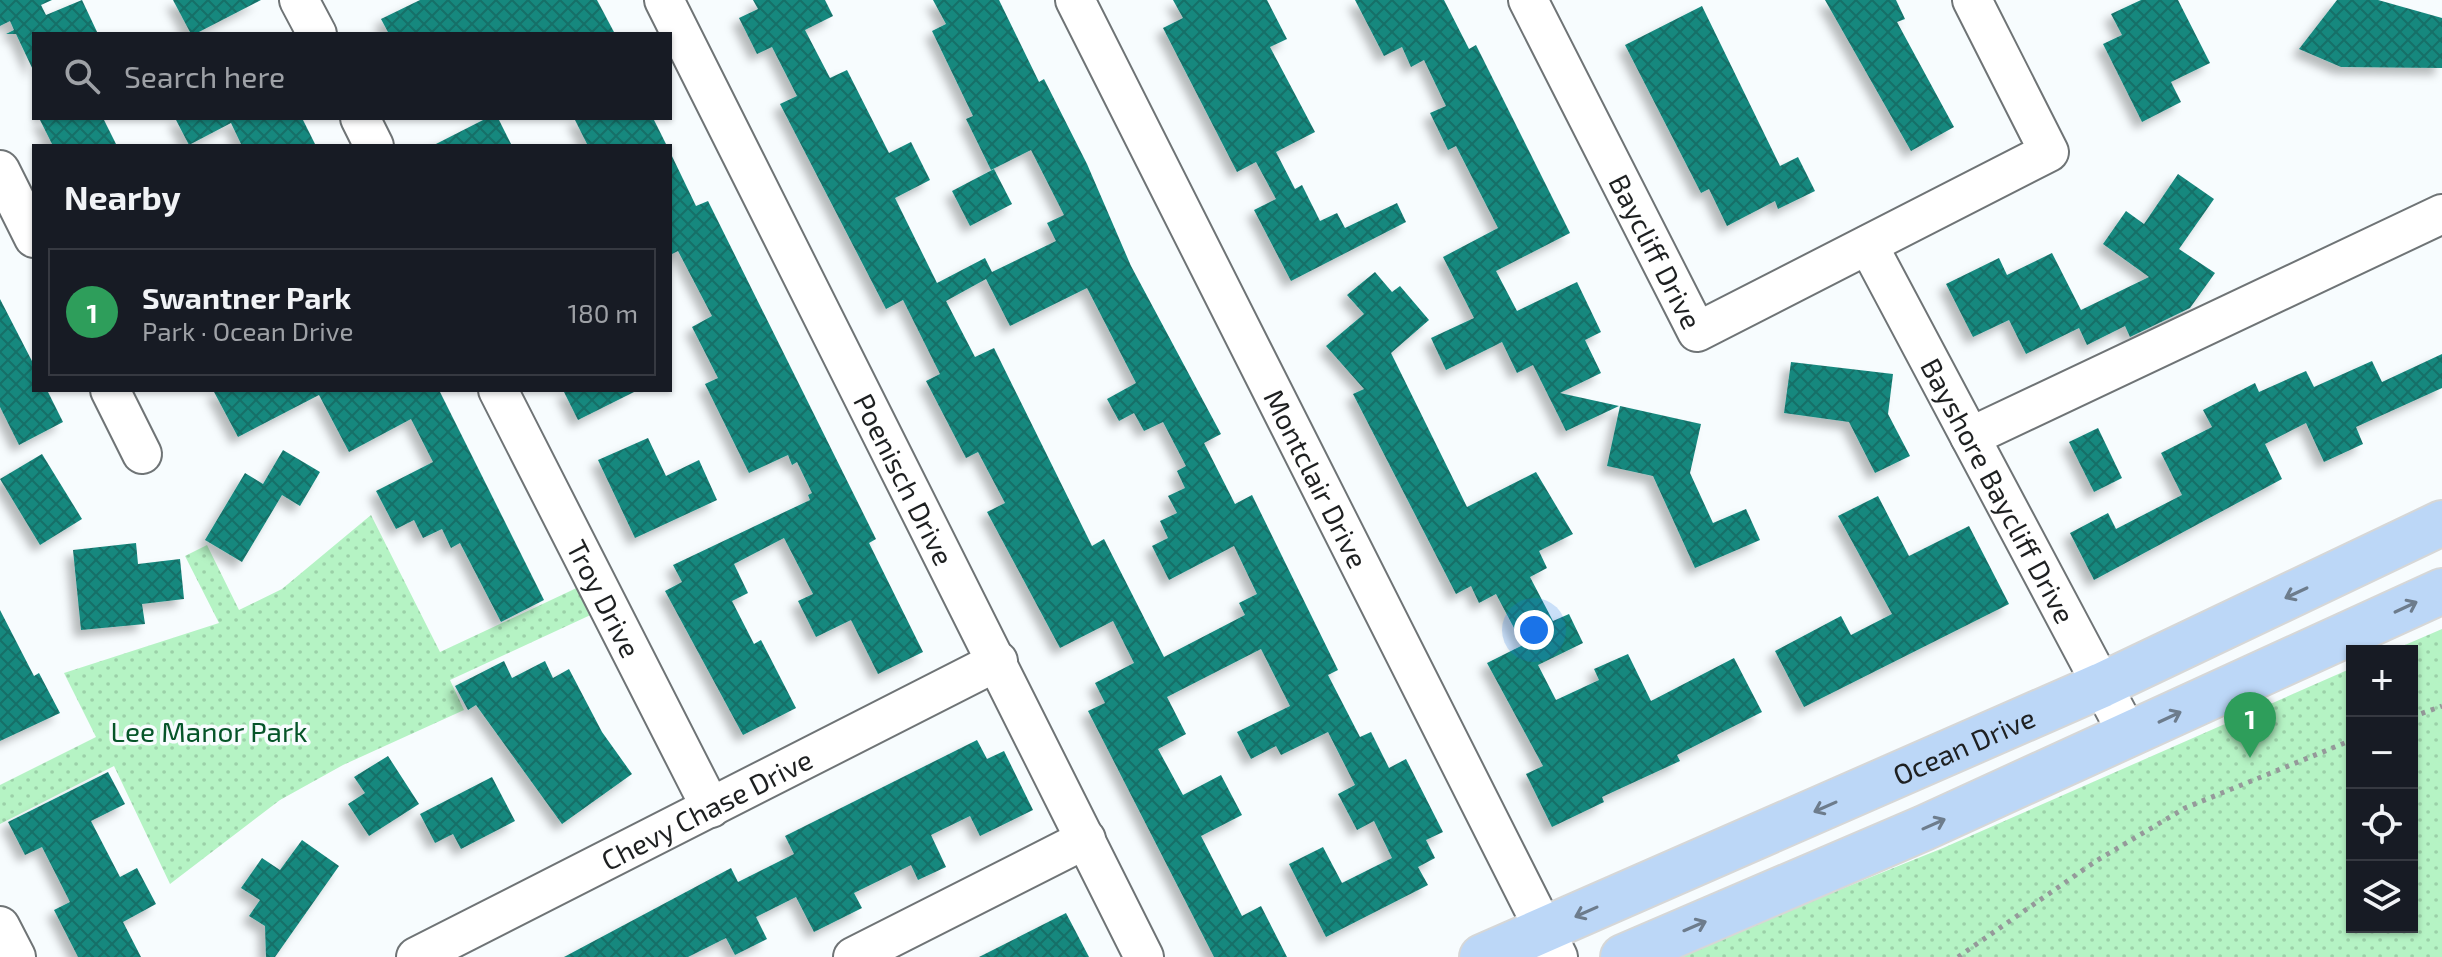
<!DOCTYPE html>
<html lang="en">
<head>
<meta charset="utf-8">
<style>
	body { margin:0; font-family:"Exo 2",sans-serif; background:#20242c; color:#f1f3f6 }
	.controls { position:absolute; right:24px; bottom:24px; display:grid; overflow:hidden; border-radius:0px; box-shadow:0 2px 6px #0004 }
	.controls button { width:72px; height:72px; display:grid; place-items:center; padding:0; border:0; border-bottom:2px solid #363941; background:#171b24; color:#f1f3f6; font:40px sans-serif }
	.you { position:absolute; left:1534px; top:630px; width:28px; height:28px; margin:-20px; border:6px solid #fff; border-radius:50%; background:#1a73e8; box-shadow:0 0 0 12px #1a73e833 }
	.badge { display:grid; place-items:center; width:52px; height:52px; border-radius:50%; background:#0f766e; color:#fff; font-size:26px; font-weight:700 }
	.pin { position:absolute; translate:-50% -66px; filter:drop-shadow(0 2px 4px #0008) }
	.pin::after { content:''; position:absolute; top:42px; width:28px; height:24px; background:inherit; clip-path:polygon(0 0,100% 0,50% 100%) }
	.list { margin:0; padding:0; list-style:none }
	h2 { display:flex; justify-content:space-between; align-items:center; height:104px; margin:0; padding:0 32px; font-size:34px }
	h2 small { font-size:26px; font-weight:400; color:#9ea1a6 }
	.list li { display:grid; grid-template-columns:52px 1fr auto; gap:24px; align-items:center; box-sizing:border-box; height:128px; margin:0 16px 16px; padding:0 16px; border:2px solid #363941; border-radius:0px }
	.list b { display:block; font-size:30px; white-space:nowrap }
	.list p { margin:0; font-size:26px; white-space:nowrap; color:#9ea1a6 }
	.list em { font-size:26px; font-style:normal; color:#9ea1a6 }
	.icon { flex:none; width:44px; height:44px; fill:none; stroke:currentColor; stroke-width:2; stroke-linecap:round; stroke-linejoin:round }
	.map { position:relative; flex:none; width:2442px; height:957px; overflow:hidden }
	.search { position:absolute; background:#171b24; box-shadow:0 2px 6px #0004; left:32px; top:32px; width:640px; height:88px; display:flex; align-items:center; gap:20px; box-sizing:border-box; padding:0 28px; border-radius:0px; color:#9ea1a6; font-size:30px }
	.panel { position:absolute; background:#171b24; box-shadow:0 2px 6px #0004; left:32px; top:144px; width:640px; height:248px; border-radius:0px }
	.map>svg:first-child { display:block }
	.park { fill:url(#park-dots) }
	.building { fill:url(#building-cross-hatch); fill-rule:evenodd; filter:url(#shadow) }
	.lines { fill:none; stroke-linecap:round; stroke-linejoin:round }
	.minor-casing { stroke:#6f7476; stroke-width:42 }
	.major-casing { stroke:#d6d7d7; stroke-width:48 }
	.path { stroke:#95999a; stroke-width:5; stroke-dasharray:4 6; stroke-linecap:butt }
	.minor { stroke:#fff; stroke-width:38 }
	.major { stroke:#bcd7f7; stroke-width:44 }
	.oneway { stroke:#6d7c8c }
	.labels { text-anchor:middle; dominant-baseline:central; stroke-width:7; stroke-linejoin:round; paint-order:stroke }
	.street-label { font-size:28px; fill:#1e2021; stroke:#f7fcfe }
	.park-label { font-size:28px; fill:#065529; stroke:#f7fcfe }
</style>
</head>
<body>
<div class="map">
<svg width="2442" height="957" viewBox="0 0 2442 957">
	<defs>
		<pattern id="park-dots" width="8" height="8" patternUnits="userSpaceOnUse" patternTransform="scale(2)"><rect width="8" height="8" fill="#b5f3c4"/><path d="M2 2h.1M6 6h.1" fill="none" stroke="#9bd0a8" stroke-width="1.8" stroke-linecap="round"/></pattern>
		<pattern id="building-cross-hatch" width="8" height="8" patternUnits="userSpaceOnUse" patternTransform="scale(2)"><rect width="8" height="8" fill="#16887e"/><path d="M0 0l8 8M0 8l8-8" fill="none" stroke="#136f67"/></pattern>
		<filter id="shadow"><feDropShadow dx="-7" dy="7" stdDeviation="4" flood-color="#0004"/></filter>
	</defs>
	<rect width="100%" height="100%" fill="#f7fcfe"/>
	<g class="park">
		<polygon points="371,515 440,652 583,585 597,612 450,680 464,710 343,765 280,800 170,884 114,766 0,824 0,785 96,737 64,673 219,623 185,556 207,545 239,610 282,589"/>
		<polygon points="2442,629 2442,957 1673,957 1943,848 2352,668 2352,927 2412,927 2412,651 2391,651"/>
	</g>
	<g class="building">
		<polygon points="0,0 52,0 41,5 46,15 82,0 98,34 34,34 34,72 16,34 6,34 14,30 10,21 0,26"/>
		<polygon points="173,0 261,0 195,34 191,34"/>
		<polygon points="420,0 597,0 615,34 389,34 381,19"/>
		<path d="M 753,0 L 825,0 L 833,16 L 805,30 L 830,78 L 847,70 L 889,153 L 911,142 L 930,180 L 895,198 L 937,283 L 985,258 L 992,272 L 1056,241 L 1047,223 L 1064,215 L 1031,150 L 991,170 L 966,119 L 973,116 L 932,31 L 946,24 L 933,0 L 999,0 L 1039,82 L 1044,79 L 1087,164 L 1131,266 L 1221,434 L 1204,443 L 1235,504 L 1252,495 L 1338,670 L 1328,675 L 1360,737 L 1371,732 L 1389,768 L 1406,759 L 1443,832 L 1426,840 L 1435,858 L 1418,867 L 1428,885 L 1326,937 L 1289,864 L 1323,847 L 1342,883 L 1392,858 L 1374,821 L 1357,830 L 1338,794 L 1355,785 L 1328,732 L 1281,755 L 1276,746 L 1251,759 L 1237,732 L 1290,706 L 1261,649 L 1167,697 L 1186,734 L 1158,749 L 1183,795 L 1221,775 L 1242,815 L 1201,836 L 1242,916 L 1261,906 L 1287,957 L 1214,957 L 1088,711 L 1105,703 L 1095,683 L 1134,663 L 1113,621 L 1060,648 L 987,512 L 1005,503 L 978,452 L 966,458 L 926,381 L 940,374 L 903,300 L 886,309 L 780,104 L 797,96 L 772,47 L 757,54 L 739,18 L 758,9 ZM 986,279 L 1010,326 L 1087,288 L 1136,383 L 1107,399 L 1119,421 L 1134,413 L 1144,431 L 1163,422 L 1186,466 L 1177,471 L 1185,488 L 1168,496 L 1177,513 L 1160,521 L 1168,538 L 1152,546 L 1169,580 L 1234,546 L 1257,594 L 1239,603 L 1245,615 L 1164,657 L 1104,539 L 1092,546 L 994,348 L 975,357 L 946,301 Z"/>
		<polygon points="1173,0 1267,0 1287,39 1270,47 1315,132 1276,152 1295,189 1302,185 1320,221 1337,213 1345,228 1397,203 1406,222 1291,281 1254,210 1276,199 1256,162 1237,172 1163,28 1183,18"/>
		<polygon points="1355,0 1444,0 1469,49 1476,45 1570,233 1496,271 1517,311 1577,282 1601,332 1585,340 1601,373 1560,393 1619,406 1566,431 1533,365 1517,373 1502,342 1446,370 1431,338 1474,318 1443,257 1498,228 1456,146 1448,150 1430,113 1446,106 1424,60 1411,67 1402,47 1384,56"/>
		<polygon points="1825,0 1896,0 1905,19 1897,22 1954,127 1911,151"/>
		<polygon points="2141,0 2178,0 2210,63 2171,82 2181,102 2142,122 2103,44 2122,35 2111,14"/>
		<polygon points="2337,0 2378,0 2442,18 2442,68 2341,67 2299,49"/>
		<polygon points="1702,6 1780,166 1798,157 1815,191 1778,209 1775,201 1727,226 1709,189 1701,193 1625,45"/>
		<polygon points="39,118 103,118 117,146 53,146"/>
		<polygon points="175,118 302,118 316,146 242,146 231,123 189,145"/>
		<polygon points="487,118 498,118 512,146 432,146"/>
		<polygon points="574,118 653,118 667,146 588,146"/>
		<polygon points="670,152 696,206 708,201 876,539 869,543 923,652 878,674 851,620 816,637 798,601 813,594 784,538 734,564 748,593 732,601 754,644 761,640 796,708 743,735 665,591 682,582 673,565 810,500 808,495 812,493 797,462 792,465 788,455 749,473 705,384 718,378 692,327 712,316 678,251 670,255"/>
		<polygon points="994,169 1012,204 970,226 952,191"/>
		<polygon points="2178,174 2214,199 2179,249 2215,273 2190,308 2130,337 2125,326 2087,345 2079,328 2026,354 2009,320 1973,337 1946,284 1999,258 2007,275 2052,253 2081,310 2149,277 2103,244 2126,211 2144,224"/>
		<polygon points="1375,272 1392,292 1400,286 1429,320 1391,353 1467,507 1536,472 1573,534 1539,551 1547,568 1530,577 1553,621 1569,614 1583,643 1538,665 1556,700 1599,680 1594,669 1628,654 1651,701 1734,658 1762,712 1677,755 1680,761 1602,797 1604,802 1552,827 1526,774 1543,766 1487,663 1523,645 1496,594 1479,603 1471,586 1456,594 1353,394 1364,389 1326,346 1364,314 1347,295"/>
		<polygon points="0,299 34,365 34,390 47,390 63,422 19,445 0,407"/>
		<polygon points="2442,354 2442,388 2356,427 2363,444 2324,462 2306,423 2265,444 2282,479 2094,580 2070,533 2108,513 2116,529 2182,495 2161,453 2212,427 2203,410 2255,383 2259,392 2306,371 2314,387 2372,361 2382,382"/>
		<polygon points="1791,362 1893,374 1888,414 1910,456 1875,473 1849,422 1784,413"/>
		<polygon points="213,390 439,390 544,600 501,622 460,543 451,548 442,529 423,538 414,520 396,529 376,491 433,462 411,419 349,452 319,395 238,437"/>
		<polygon points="563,390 638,390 578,420"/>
		<polygon points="1620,406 1701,424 1690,473 1713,523 1746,509 1760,540 1695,568 1653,476 1607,466"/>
		<polygon points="2098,428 2122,478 2094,492 2069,442"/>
		<polygon points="648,438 666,476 699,460 717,500 635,538 598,460"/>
		<polygon points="283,450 320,472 300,506 282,495 242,562 205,540 245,473 263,484"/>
		<polygon points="42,454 82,519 40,545 0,479"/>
		<polygon points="1878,496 1909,556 1969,526 2009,604 1804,707 1775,651 1841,616 1851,635 1892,614 1838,516"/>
		<polygon points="136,543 138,564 180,559 184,599 142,604 145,624 81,630 73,550"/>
		<polygon points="0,610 34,676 39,673 60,713 0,741"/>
		<polygon points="504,661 512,678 545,661 553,678 569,669 602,732 632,774 562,824 476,705 468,710 455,686"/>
		<polygon points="977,740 987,759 1004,751 1033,810 980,836 970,816 931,835 946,867 918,880 911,865 854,893 862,908 814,932 796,897 756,917 767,939 735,955 726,938 688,957 564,957 731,868 738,882 794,854 785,836"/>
		<polygon points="388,756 419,804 369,836 348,804 365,793 354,777"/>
		<polygon points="108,772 125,804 91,821 120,877 137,868 156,904 123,922 141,957 78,957 54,910 70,902 42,847 25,855 8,822"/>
		<polygon points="492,777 515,821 461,849 453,834 435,843 420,814"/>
		<polygon points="302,840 339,866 275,957 266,957 265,926 249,916 260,900 241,888 262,858 280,870"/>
		<polygon points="1066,913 1089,957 979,957"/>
	</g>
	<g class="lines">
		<defs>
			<g id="minor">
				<polyline points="299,0 317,34"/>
				<path id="s1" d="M 664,0 L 1144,957"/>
				<path id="s2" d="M 1075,0 L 1558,957"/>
				<path id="s3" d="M 1528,0 L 1697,332 L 2049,152 L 1972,0"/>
				<polyline points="360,118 374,146"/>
				<polyline points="0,170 34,238"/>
				<path id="s4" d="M 1868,245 L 2129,736"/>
				<polyline points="110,390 142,454"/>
				<path id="s5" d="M 498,390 L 711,808"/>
				<polyline points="1970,437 2442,214"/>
				<polyline points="0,926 16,957"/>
				<path id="s6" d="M 416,957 L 998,661"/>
				<polyline points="853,957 1086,839"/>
			</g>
			<g id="major">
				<path id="s7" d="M 1482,957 L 2102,685 L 2442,523"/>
				<polyline points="1623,957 1924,828 2442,591"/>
			</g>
		</defs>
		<use href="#minor" class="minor-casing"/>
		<use href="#major" class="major-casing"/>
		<g class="path">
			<polyline points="2412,717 2442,706"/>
			<polyline points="1958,957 2096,861 2185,808 2352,740"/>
		</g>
		<use href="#minor" class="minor"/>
		<use href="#major" class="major"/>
	</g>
	<defs><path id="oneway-shaft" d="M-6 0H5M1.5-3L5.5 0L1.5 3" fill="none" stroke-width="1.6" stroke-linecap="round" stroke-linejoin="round" transform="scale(2)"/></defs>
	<g class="oneway">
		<use href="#oneway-shaft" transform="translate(2296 593) rotate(155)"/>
		<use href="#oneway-shaft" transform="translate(2406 607) rotate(-25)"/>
		<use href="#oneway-shaft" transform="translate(2170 717) rotate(-25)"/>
		<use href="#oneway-shaft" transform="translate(1825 807) rotate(156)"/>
		<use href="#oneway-shaft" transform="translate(1934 824) rotate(-24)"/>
		<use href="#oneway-shaft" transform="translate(1586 912) rotate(156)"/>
		<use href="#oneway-shaft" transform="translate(1695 926) rotate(-23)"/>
	</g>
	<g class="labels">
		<g class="street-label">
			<text stroke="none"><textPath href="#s3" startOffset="282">Baycliff Drive</textPath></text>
			<text stroke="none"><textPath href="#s1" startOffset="536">Poenisch Drive</textPath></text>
			<text stroke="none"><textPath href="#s2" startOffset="536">Montclair Drive</textPath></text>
			<text stroke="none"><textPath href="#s4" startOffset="278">Bayshore Baycliff Drive</textPath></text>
			<text stroke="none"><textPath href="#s5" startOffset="234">Troy Drive</textPath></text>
			<text stroke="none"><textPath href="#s7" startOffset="526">Ocean Drive</textPath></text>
			<text stroke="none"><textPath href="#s6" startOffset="326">Chevy Chase Drive</textPath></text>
		</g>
		<g class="park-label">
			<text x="209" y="731">Lee Manor Park</text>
		</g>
	</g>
</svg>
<div class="controls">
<button>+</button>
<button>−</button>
<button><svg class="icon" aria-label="locate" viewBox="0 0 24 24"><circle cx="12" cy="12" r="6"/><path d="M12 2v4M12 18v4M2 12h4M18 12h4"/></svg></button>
<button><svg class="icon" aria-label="layers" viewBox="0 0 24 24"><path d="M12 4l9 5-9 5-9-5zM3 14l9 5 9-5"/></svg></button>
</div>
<div class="you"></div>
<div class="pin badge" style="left:2250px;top:758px;background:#2e9e5b">1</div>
<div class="search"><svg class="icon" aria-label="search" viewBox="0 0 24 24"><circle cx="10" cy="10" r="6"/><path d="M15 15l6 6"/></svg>Search here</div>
<section class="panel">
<h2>Nearby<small></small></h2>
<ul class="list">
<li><span class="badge" style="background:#2e9e5b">1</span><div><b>Swantner Park</b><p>Park · Ocean Drive</p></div><em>180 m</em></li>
</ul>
</section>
</div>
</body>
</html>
